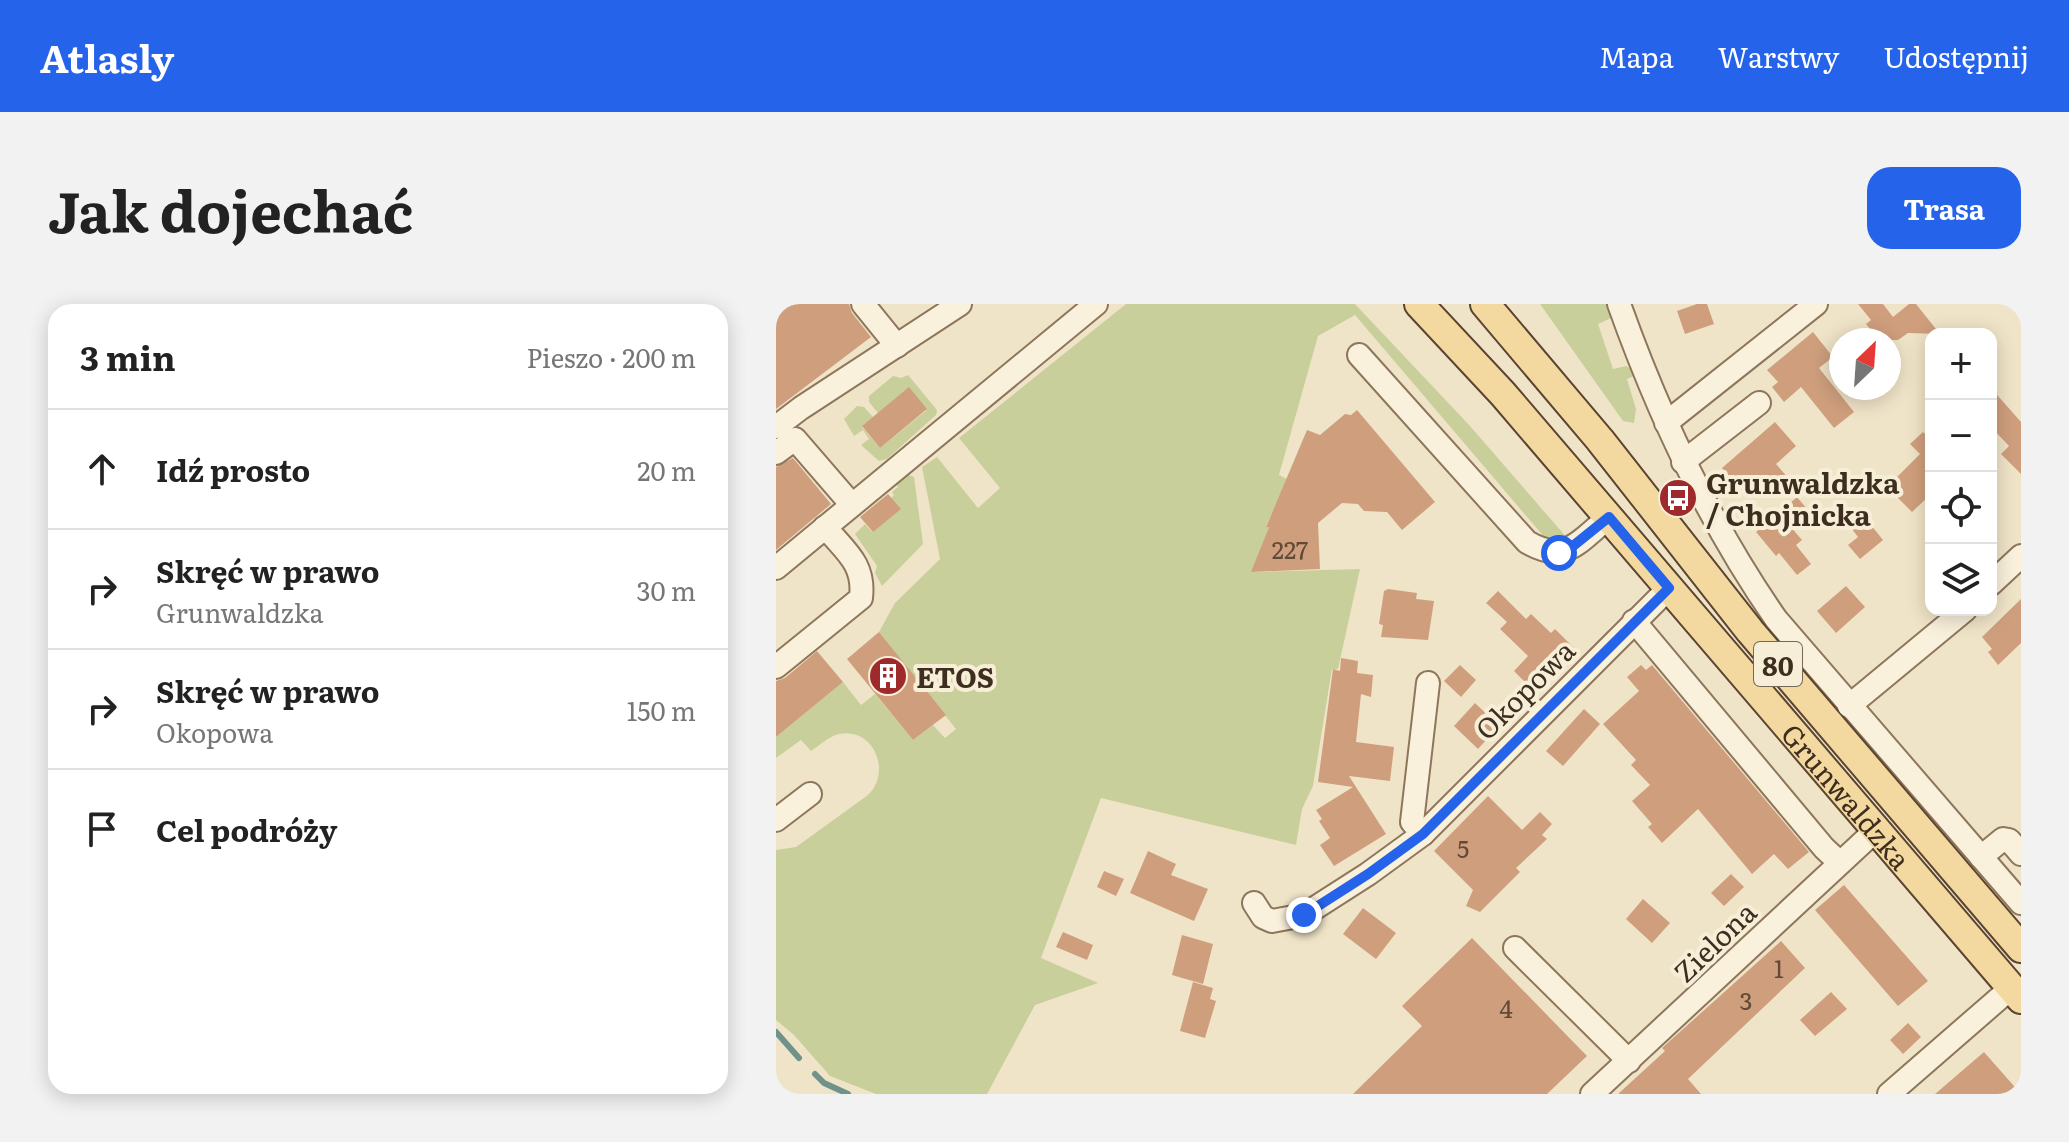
<!DOCTYPE html>
<html lang="pl">
<head>
<meta charset="utf-8">
<style>
	body { margin:0; font-family:Literata,serif; background:#f2f2f2; color:#222 }
	.controls { position:absolute; right:24px; top:24px; display:grid; overflow:hidden; border-radius:16px; box-shadow:0 4px 20px #0003 }
	.controls button { width:72px; height:72px; display:grid; place-items:center; padding:0; border:0; border-bottom:2px solid #e0e0e0; background:#fff; color:#222; font:40px sans-serif }
	.compass { position:absolute; left:1053px; top:24px; width:72px; height:72px; border-radius:50%; background:#fff; box-shadow:0 4px 20px #0003; rotate:25deg }
	.stop { position:absolute; width:24px; height:24px; margin:-18px; border:6px solid #2563eb; border-radius:50%; background:#fff }
	.stop.end { background:#2563eb; border-color:#fff; box-shadow:0 2px 8px #0008 }
	.list { margin:0; padding:0; list-style:none }
	h2 { display:flex; justify-content:space-between; align-items:center; height:104px; margin:0; padding:0 32px; font-size:34px }
	h2 small { font-size:26px; font-weight:400; color:#767676 }
	.list li { display:grid; grid-template-columns:52px 1fr auto; gap:24px; align-items:center; box-sizing:border-box; height:120px; padding:0 32px; border-top:2px solid #e0e0e0 }
	.list b { display:block; font-size:30px; white-space:nowrap }
	.list p { margin:0; font-size:26px; white-space:nowrap; color:#767676 }
	.list em { font-size:26px; font-style:normal; color:#767676 }
	.icon { flex:none; width:44px; height:44px; fill:none; stroke:currentColor; stroke-width:2; stroke-linecap:round; stroke-linejoin:round }
	.map { position:relative; flex:none; width:1245px; height:790px; overflow:hidden; border-radius:24px }
	header { display:flex; align-items:center; gap:48px; box-sizing:border-box; height:112px; padding:0 40px; background:#2563eb; color:#fff }
	header strong { font-size:38px }
	nav { display:flex; gap:44px; margin-inline-start:auto; font-size:28px }
	.intro { display:flex; align-items:center; justify-content:space-between; box-sizing:border-box; height:192px; padding:0 48px }
	h1 { margin:0; font-size:56px }
	.button { padding:20px 36px; border-radius:24px; background:#2563eb; color:#fff; font-size:28px; font-weight:700 }
	main { display:flex; gap:48px; padding:0 48px }
	aside { flex:1; background:#fff; border-radius:24px; box-shadow:0 4px 20px #0003 }
	.map>svg:first-child { display:block }
	.green { fill:#c9cf9b }
	.lines { fill:none; stroke-linecap:round; stroke-linejoin:round }
	.stream { stroke:#6f938a; stroke-width:6 }
	.building { fill:#cf9f7d }
	.minor-casing { stroke:#8d765c; stroke-width:26 }
	.major-casing { stroke:#5b4430; stroke-width:32 }
	.minor { stroke:#faf1dc; stroke-width:22 }
	.major { stroke:#f3d9a0; stroke-width:28 }
	.route { stroke:#2563eb; stroke-width:10 }
	.labels { text-anchor:middle; dominant-baseline:central; stroke-width:8; stroke-linejoin:round; paint-order:stroke }
	.number-label { font-size:24px; fill:#624a37 }
	.shield { fill:#f7eed8; stroke:#756857; stroke-width:2 }
	.shield-label { font-size:26px; font-weight:bold; fill:#3d2e20 }
	.poi-label { font-size:28px; font-weight:bold; fill:#3d2e20; stroke:#f7eed8; text-anchor:start }
	.street-label { font-size:28px; fill:#3d2e20; stroke:#f7eed8 }
</style>
</head>
<body>
<header>
<strong>Atlasly</strong>
<nav><a>Mapa</a><a>Warstwy</a><a>Udostępnij</a></nav>
</header>
<div class="intro"><h1>Jak dojechać</h1><a class="button">Trasa</a></div>
<main>
<aside>
<h2>3 min<small>Pieszo · 200 m</small></h2>
<ul class="list">
<li><svg class="icon" aria-label="ahead" viewBox="0 0 24 24"><path d="M12 20V5M6 11l6-6 6 6"/></svg><div><b>Idź prosto</b></div><em>20 m</em></li>
<li><svg class="icon" aria-label="right" viewBox="0 0 24 24"><path d="M7 20v-9h11M14 6l5 5-5 5"/></svg><div><b>Skręć w prawo</b><p>Grunwaldzka</p></div><em>30 m</em></li>
<li><svg class="icon" aria-label="right" viewBox="0 0 24 24"><path d="M7 20v-9h11M14 6l5 5-5 5"/></svg><div><b>Skręć w prawo</b><p>Okopowa</p></div><em>150 m</em></li>
<li><svg class="icon" aria-label="arrive" viewBox="0 0 24 24"><path d="M6 21V4h12l-3 4 3 4H6"/></svg><div><b>Cel podróży</b></div></li>
</ul>
</aside>
<div class="map">
<svg width="1245" height="790" viewBox="0 0 1245 790">
	<rect width="100%" height="100%" fill="#f0e4c8"/>
	<g class="green">
		<path d="M 350,0 L 579,0 L 694,122 L 792,235 L 773,237 L 769,234 L 579,11 L 542,32 L 503,171 L 511,175 L 490,222 L 493,223 L 476,268 L 584,265 L 562,365 L 556,365 L 537,482 L 526,505 L 520,541 L 325,494 L 265,654 L 322,679 L 259,701 L 211,790 L 100,790 L 54,772 L 18,731 L 0,716 L 0,546 L 20,543 L 92,491 C 116,468 98,423 63,430 C 52,433 44,441 35,447 L 25,436 L 0,454 L 0,433 L 67,378 L 85,401 L 99,390 L 137,436 L 157,421 L 169,434 L 180,425 L 103,328 L 119,299 L 164,255 L 146,163 L 161,153 L 202,204 L 224,184 L 183,134 Z"/>
		<polygon points="764,0 832,0 835,14 822,20 837,65 850,62 854,64 858,72 851,75 860,105 858,119 847,117"/>
		<polygon points="132,71 161,106 160,111 111,155 103,157 85,141 93,135 87,126 78,132 68,115 81,102 88,103 97,113 86,123 104,144 151,106 102,109 93,98 93,92 117,72 125,74"/>
		<polygon points="130,170 138,173 147,240 106,282 99,269 101,262 79,230 89,220 96,228 123,206 115,194 118,191 116,188 122,183 120,179"/>
	</g>
	<g class="lines">
		<g class="stream">
			<polyline points="0,728 23,754"/>
			<polyline points="39,770 48,779 72,790"/>
		</g>
	</g>
	<g class="building">
		<polygon points="0,0 73,0 76,9 95,33 0,105"/>
		<polygon points="921,0 931,0 938,20 909,30 901,7"/>
		<polygon points="1082,0 1107,0 1117,13 1133,0 1140,0 1164,30 1132,29 1122,36 1103,36 1090,20 1095,16"/>
		<polygon points="1037,28 1057,53 1043,64 1078,108 1058,124 1025,83 1008,98 996,83 1002,78 991,66"/>
		<polygon points="133,83 151,105 104,144 86,122"/>
		<polygon points="1215,84 1245,118 1245,170 1225,150 1233,142 1215,123"/>
		<polygon points="581,106 659,198 626,226 611,208 588,207 582,200 566,199 542,219 544,265 475,268 493,223 490,223 531,126 544,131 569,110 575,111"/>
		<polygon points="999,118 1020,142 1000,160 1013,175 1000,186 987,171 967,188 946,164"/>
		<polygon points="1147,128 1155,136 1155,190 1136,208 1111,183 1144,150 1134,140"/>
		<polygon points="17,154 55,200 0,246 0,163"/>
		<polygon points="112,190 125,205 97,228 84,213"/>
		<polygon points="1021,193 1032,206 1014,222 1026,236 1020,241 1035,260 1021,271 1003,249 1000,252 980,228"/>
		<polygon points="1083,206 1107,236 1084,255 1072,241 1082,233 1069,216"/>
		<polygon points="1070,282 1089,303 1060,329 1041,307"/>
		<polygon points="612,285 641,289 640,295 658,297 652,336 605,333 607,321 603,320 608,287"/>
		<polygon points="722,287 750,315 755,310 775,329 779,325 798,344 757,386 738,367 752,352 724,325 731,318 710,299"/>
		<polygon points="1245,295 1245,339 1222,361 1212,348 1216,345 1206,333"/>
		<polygon points="103,328 170,411 137,436 71,355"/>
		<polygon points="41,347 67,378 0,433 0,377 9,374"/>
		<polygon points="565,354 582,357 581,369 597,371 595,393 585,390 580,438 618,443 614,477 573,472 610,530 558,562 544,541 554,534 543,517 546,515 540,506 577,483 542,478 557,365 564,367"/>
		<polygon points="684,361 700,376 685,393 668,377"/>
		<polygon points="865,361 870,366 876,361 1033,548 1012,565 998,550 976,570 922,505 886,539 872,523 876,520 856,497 874,481 855,461 860,456 827,420 863,387 851,373"/>
		<polygon points="699,399 723,422 702,445 678,422"/>
		<polygon points="808,405 824,420 787,462 770,447"/>
		<polygon points="712,492 746,526 764,508 776,520 766,531 771,535 740,564 744,568 704,608 690,602 697,586 658,547"/>
		<polygon points="372,547 400,560 395,571 432,585 418,617 354,589"/>
		<polygon points="328,567 348,575 340,592 321,583"/>
		<polygon points="955,570 968,583 948,602 935,589"/>
		<polygon points="1068,581 1152,677 1122,702 1039,606"/>
		<polygon points="867,595 894,619 876,639 850,615"/>
		<polygon points="587,604 620,629 600,655 567,630"/>
		<polygon points="287,628 317,641 311,656 280,643"/>
		<polygon points="406,631 437,640 427,680 396,671"/>
		<polygon points="696,634 811,752 771,790 577,790 646,722 626,702"/>
		<polygon points="1005,637 1029,664 912,775 925,790 842,790 889,747 886,744"/>
		<polygon points="417,678 437,684 434,695 440,697 429,734 404,727"/>
		<polygon points="1055,688 1071,705 1039,732 1024,716"/>
		<polygon points="1132,719 1145,733 1127,750 1114,736"/>
		<polygon points="1208,748 1245,790 1159,790"/>
	</g>
	<g class="lines">
		<defs>
			<g id="minor">
				<polyline points="87,0 121,42"/>
				<path d="M 843,0 C 883,112 932,217 1000,315 L 1245,599"/>
				<path d="M 583,51 L 751,238 C 790,261 803,237 833,213"/>
				<polyline points="890,119 1040,0"/>
				<polyline points="0,123 25,104 184,0"/>
				<polyline points="0,149 19,135 76,201"/>
				<polyline points="907,158 983,99"/>
				<polyline points="0,264 320,0"/>
				<polyline points="1215,280 1245,252"/>
				<polyline points="858,317 1048,544 1064,559"/>
				<path d="M 0,363 L 85,294 C 89,260 70,248 49,223"/>
				<polyline points="1073,402 1189,306"/>
				<polyline points="0,516 34,490"/>
				<polyline points="647,530 636,518 652,379"/>
				<polyline points="1205,553 1227,535 1233,536 1245,550"/>
				<polyline points="478,599 487,613 496,617 528,611 592,570 647,530 893,284"/>
				<polyline points="739,644 853,757"/>
				<polyline points="816,790 1100,526"/>
				<polyline points="1113,790 1235,684"/>
			</g>
			<g id="major">
				<path id="s1" d="M 643,0 L 727,90 L 1245,695"/>
				<polyline points="709,0 824,136 974,327 1245,644"/>
			</g>
		</defs>
		<use href="#minor" class="minor-casing"/>
		<use href="#major" class="major-casing"/>
		<use href="#minor" class="minor"/>
		<use href="#major" class="major"/>
	</g>
	<g class="lines">
		<polyline class="route" points="528,611 592,570 647,530 893,284 833,213 792,246 783,249"/>
	</g>
	<defs>
		<symbol id="bus-disc" viewBox="-11 -11 22 22"><circle r="9.5" fill="#9e2a2b" stroke="#f7eed8"/><path d="M-5-6H5V4H4V6H2V4H-2V6H-4V4H-5ZM-3.5-4V0h7V-4ZM-3.5 1.2v1.5H-2V1.2ZM2 1.2v1.5H3.5V1.2Z" fill="#fff"/></symbol>
		<symbol id="building-disc" viewBox="-11 -11 22 22"><circle r="9.5" fill="#9e2a2b" stroke="#f7eed8"/><path d="M-4-6H4V6H1V3H-1V6H-4ZM-2.5-4.3h1.7v1.8h-1.7ZM.8-4.3h1.7v1.8H.8ZM-2.5-1h1.7V.8h-1.7ZM.8-1h1.7V.8H.8Z" fill="#fff"/></symbol>
	</defs>
	<g fill-rule="evenodd">
		<use href="#bus-disc" x="880" y="172" width="44" height="44"/>
		<use href="#building-disc" x="90" y="350" width="44" height="44"/>
	</g>
	<g class="labels">
		<g class="number-label">
			<text x="514" y="244">227</text>
			<text x="687" y="543">5</text>
			<text x="1003" y="663">1</text>
			<text x="970" y="695">3</text>
			<text x="730" y="703">4</text>
		</g>
		<rect class="shield" x="978" y="338" width="48" height="44" rx="6"/>
		<g class="shield-label">
			<text x="1002" y="360">80</text>
		</g>
		<g class="poi-label">
			<text x="930" y="178">Grunwaldzka<tspan x="930" dy="32">/ Chojnicka</tspan></text>
			<text x="140" y="372">ETOS</text>
		</g>
		<g class="street-label">
			<text transform="translate(748 385) rotate(-45)">Okopowa</text>
			<text stroke="none"><textPath href="#s1" startOffset="652">Grunwaldzka</textPath></text>
			<text transform="translate(938 637) rotate(-44)">Zielona</text>
		</g>
	</g>
</svg>
<div class="controls">
<button>+</button>
<button>−</button>
<button><svg class="icon" aria-label="locate" viewBox="0 0 24 24"><circle cx="12" cy="12" r="6"/><path d="M12 2v4M12 18v4M2 12h4M18 12h4"/></svg></button>
<button><svg class="icon" aria-label="layers" viewBox="0 0 24 24"><path d="M12 4l9 5-9 5-9-5zM3 14l9 5 9-5"/></svg></button>
</div>
<svg class="compass" viewBox="-18 -18 36 36"><path d="M0-13l5 13h-10z" fill="#e53935"/><path d="M0 13l5-13h-10z" fill="#767676"/></svg>
<div class="stop" style="left:783px;top:249px"></div>
<div class="stop end" style="left:528px;top:611px"></div>
</div>
</main>
</body>
</html>
